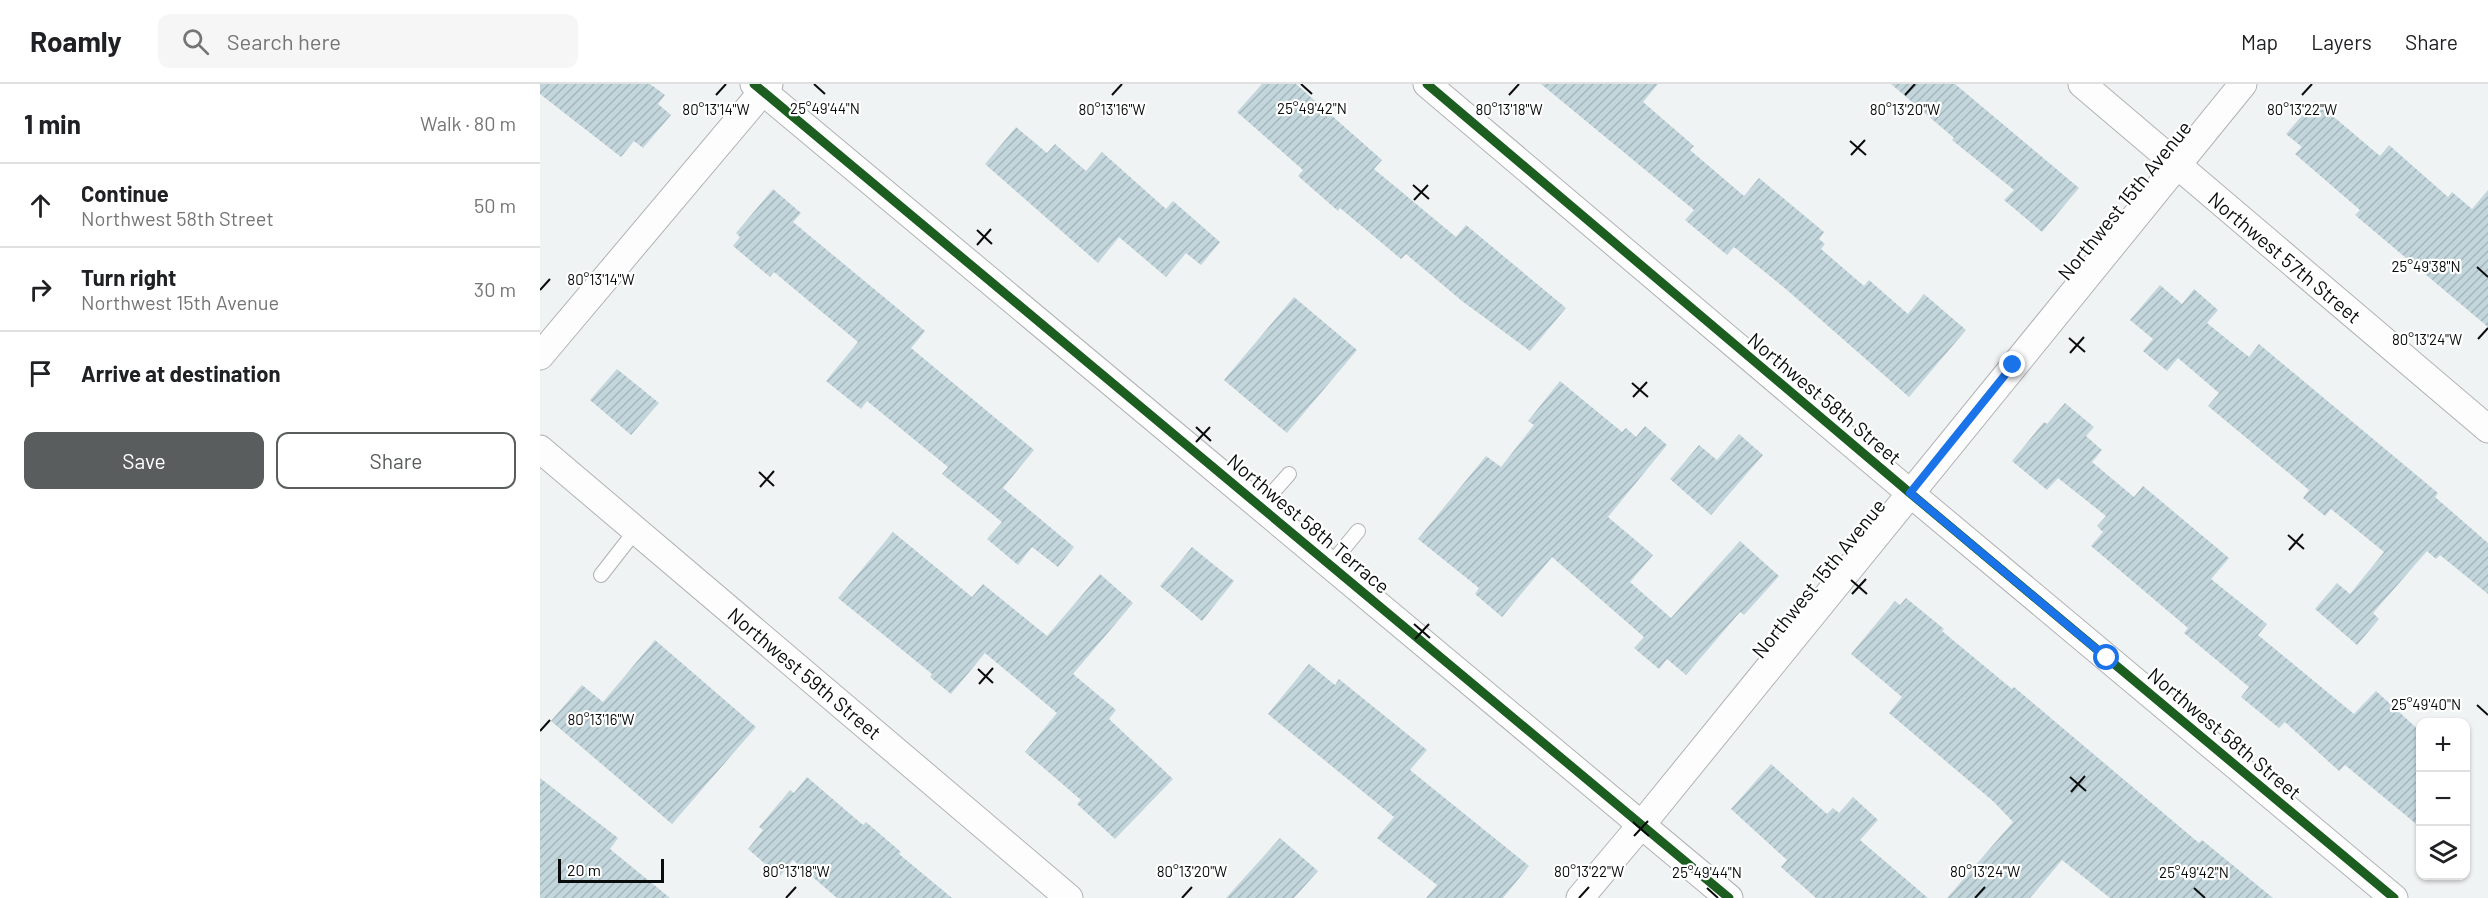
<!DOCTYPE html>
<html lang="en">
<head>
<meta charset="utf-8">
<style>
	body { margin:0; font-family:Barlow,sans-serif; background:#f6f6f6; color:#202124 }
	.controls { position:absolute; right:18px; bottom:18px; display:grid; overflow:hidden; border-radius:12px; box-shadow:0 2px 4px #0004 }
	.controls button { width:54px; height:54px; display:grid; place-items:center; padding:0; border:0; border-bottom:2px solid #e0e0e0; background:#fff; color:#202124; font:30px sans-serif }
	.scale { position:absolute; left:18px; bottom:15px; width:106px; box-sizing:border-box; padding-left:6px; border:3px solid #0a0c0c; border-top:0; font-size:16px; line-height:21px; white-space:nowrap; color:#0a0c0c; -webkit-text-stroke:4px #fff; paint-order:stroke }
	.stop { position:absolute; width:18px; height:18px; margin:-14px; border:4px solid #1a73e8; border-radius:50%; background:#fff }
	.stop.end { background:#1a73e8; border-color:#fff; box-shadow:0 2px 6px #0008 }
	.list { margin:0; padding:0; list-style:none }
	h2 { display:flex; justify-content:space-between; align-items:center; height:78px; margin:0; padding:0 24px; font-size:26px }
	h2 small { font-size:20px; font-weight:400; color:#757577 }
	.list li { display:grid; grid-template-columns:39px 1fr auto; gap:18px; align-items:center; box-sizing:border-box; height:84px; padding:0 24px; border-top:2px solid #e0e0e0 }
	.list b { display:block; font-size:22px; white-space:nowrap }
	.list p { margin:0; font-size:20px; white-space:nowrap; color:#757577 }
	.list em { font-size:20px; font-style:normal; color:#757577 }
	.actions { display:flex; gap:12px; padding:18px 24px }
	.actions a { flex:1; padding:14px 0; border:2px solid #5a5d5d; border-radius:12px; text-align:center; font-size:21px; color:#5a5d5d }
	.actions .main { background:#5a5d5d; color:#fff }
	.icon { flex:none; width:33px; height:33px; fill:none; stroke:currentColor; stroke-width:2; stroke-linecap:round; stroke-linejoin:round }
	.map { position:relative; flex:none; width:1948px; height:814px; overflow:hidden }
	header { display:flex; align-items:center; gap:36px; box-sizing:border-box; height:84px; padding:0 30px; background:#fff; border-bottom:2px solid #e0e0e0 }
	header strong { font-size:28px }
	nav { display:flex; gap:33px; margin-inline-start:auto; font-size:21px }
	.search { width:420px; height:54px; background:#f6f6f6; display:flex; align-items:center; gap:15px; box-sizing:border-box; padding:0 21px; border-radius:12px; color:#757577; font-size:22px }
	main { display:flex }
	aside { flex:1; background:#fff }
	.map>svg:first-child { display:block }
	.building { fill:url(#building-hatch) }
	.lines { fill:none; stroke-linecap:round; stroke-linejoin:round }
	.service-casing { stroke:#b0b2b3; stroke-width:16 }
	.minor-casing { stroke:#b0b2b3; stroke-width:29 }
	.service { stroke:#fdfdfd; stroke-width:14 }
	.minor { stroke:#fdfdfd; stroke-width:27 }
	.cycleway-casing { stroke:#fff; stroke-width:13 }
	.cycleway { stroke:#1b5e20; stroke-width:9 }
	.route { stroke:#1a73e8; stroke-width:8 }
	.ticks { fill:none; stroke:#0a0c0c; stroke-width:2 }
	.labels { text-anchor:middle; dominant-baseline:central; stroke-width:4.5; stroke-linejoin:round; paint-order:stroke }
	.street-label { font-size:20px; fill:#0a0c0c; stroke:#fff }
	.ticks-label { font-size:15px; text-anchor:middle; fill:#0a0c0c; stroke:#fff; stroke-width:4.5; stroke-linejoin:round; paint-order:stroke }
</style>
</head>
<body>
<header>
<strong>Roamly</strong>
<div class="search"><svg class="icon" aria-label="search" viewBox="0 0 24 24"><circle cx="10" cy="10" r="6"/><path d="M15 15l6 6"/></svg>Search here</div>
<nav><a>Map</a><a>Layers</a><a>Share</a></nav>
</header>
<main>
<aside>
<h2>1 min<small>Walk · 80 m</small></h2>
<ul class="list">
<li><svg class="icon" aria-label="ahead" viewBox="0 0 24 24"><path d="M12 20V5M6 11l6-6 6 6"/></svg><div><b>Continue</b><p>Northwest 58th Street</p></div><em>50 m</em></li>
<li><svg class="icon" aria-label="right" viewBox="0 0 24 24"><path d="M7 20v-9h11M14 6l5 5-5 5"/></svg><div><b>Turn right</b><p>Northwest 15th Avenue</p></div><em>30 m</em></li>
<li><svg class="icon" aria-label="arrive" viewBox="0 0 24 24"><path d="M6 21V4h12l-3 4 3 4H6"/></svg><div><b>Arrive at destination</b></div></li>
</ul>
<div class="actions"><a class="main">Save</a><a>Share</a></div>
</aside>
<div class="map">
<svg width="1948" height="814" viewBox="0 0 1948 814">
	<defs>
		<pattern id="building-hatch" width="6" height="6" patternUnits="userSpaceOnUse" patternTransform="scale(1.5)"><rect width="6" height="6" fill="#c2d6dc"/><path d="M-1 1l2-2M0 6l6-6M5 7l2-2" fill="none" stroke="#a5b6bc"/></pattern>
	</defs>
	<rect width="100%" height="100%" fill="#f0f3f4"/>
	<g class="building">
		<polygon points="0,0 110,0 125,11 118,20 131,31 103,64 94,57 81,73 0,10"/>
		<polygon points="722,0 756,0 842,76 834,85 916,153 926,141 1026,224 990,267 922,217 866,170 861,175 800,124 798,127 758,92 763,86 697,28"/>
		<polygon points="1001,0 1118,0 1103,18 1154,62 1150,66 1204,112 1219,94 1284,148 1279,155 1285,160 1281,165 1324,202 1329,196 1368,230 1384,210 1426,246 1369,313 1247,206 1194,163 1187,171 1145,136 1154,126"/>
		<polygon points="1351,0 1415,0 1539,104 1502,148 1464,116 1474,106 1412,56 1414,54"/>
		<polygon points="1775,17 1840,72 1849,61 1908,113 1912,108 1932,125 1948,106 1948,243 1815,131 1820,126 1755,70 1762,63 1746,50"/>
		<polygon points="476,43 507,69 515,60 546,87 562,68 626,125 633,117 680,158 661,181 646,169 626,193 579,153 558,179 445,80"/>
		<polygon points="233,105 261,129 253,138 385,247 371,264 494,366 463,404 534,463 518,483 492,463 478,481 447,455 462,438 402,390 408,383 327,317 321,325 286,297 318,258 234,188 230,193 193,162 200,153 196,149"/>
		<polygon points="1620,201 1642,220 1654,205 1678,226 1667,239 1709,273 1719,260 1898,409 1895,413 1948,459 1948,510 1900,471 1896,475 1887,467 1833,529 1839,535 1817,561 1775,525 1797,499 1810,510 1844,468 1791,425 1785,432 1763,414 1769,406 1668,322 1679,309 1638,274 1627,287 1603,267 1613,255 1590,236"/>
		<polygon points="754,213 817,266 747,349 684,296"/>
		<polygon points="77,285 119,319 91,351 50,316"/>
		<polygon points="1020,297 1082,348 1086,344 1096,353 1105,342 1127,361 1068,433 1113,471 1090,498 1131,534 1200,457 1239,492 1204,531 1200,528 1146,591 1127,575 1119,585 1094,564 1104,553 1012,473 962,533 935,510 939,504 878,455 946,372 961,383 994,341 988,337"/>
		<polygon points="1525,319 1554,343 1546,352 1562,366 1552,378 1594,413 1603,402 1689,474 1671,495 1727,540 1718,551 1814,630 1836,607 1881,648 1881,744 1805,681 1799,687 1745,638 1739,644 1701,613 1709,603 1644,549 1648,544 1551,462 1563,448 1557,442 1566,432 1518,394 1507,406 1472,377 1504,338 1507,340"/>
		<polygon points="1199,350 1223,371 1171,431 1130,395 1159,361 1177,376"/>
		<polygon points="353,448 432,513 443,500 507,552 560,490 593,519 533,590 576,626 569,635 633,695 575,755 537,720 541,716 485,668 517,629 445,569 411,610 390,593 392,590 298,514"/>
		<polygon points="652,463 694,497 662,537 620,502"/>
		<polygon points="1366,514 1404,545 1402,547 1472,605 1474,603 1659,759 1662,756 1733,814 1570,814 1522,776 1490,814 1407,814 1473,738 1454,718 1349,629 1362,613 1311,570 1355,517 1360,521"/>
		<polygon points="115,556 216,643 132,740 11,637 42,601 63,618"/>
		<polygon points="769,580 795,601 799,595 887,666 870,686 989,782 963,814 886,814 897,801 837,754 854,733 728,630"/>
		<polygon points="1231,680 1287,730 1293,724 1299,729 1313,713 1338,736 1320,756 1388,814 1276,814 1241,783 1247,776 1191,725"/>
		<polygon points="267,693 323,741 326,738 361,768 359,770 412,814 297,814 253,776 240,792 223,778 208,765 223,746 219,743 250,706 254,709"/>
		<polygon points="0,694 78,754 70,765 130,814 0,814"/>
		<polygon points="740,754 778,787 754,814 686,814"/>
	</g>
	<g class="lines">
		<defs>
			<g id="service">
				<polyline points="721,422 749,390"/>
				<polyline points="791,480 818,447"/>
				<polyline points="61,491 96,446"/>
			</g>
			<g id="minor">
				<polyline points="214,0 1189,814"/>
				<polyline points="887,0 1370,409 1854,814"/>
				<polyline points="1542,0 1948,345"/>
				<polyline points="0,272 229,0"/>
				<polyline points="0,365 529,814"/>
				<polyline points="1040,814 1102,740 1703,0"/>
			</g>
		</defs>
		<use href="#service" class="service-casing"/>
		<use href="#minor" class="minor-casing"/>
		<use href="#service" class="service"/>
		<use href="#minor" class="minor"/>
		<defs>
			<g id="cycleway">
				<polyline points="214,0 1189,814"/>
				<polyline points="887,0 1370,409 1854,814"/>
			</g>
		</defs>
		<use href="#cycleway" class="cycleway-casing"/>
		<use href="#cycleway" class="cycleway"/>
	</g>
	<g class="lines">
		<polyline class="route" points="1473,281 1370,409 1567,574"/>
	</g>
	<path class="ticks" d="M 274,0 L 285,10M 761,0 L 772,10M 176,11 L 186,0M 572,11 L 582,0M 969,11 L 979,0M 1365,11 L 1375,0M 1762,11 L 1772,0M 1310,57 L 1326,71M 1311,71 L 1325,56M 873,101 L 889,115M 874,116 L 888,101M 437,146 L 452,160M 437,161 L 451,145M 1937,183 L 1948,193M 0,206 L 10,195M 1529,254 L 1545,268M 1938,255 L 1948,244M 1530,269 L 1544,253M 1092,299 L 1108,313M 1093,313 L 1107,298M 656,343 L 671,357M 656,358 L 670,343M 219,388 L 234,402M 220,403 L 234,387M 1748,451 L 1764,465M 1749,466 L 1763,450M 1311,496 L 1327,510M 1312,510 L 1326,495M 874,540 L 890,554M 875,555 L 889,540M 438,585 L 453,599M 439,600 L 453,584M 1937,621 L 1948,631M 0,647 L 10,636M 1530,693 L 1546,707M 1531,708 L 1545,692M 1093,738 L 1109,752M 1094,752 L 1108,737M 1167,804 L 1178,814M 1654,804 L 1665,814M 246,814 L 256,803M 642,814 L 652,803M 1039,814 L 1049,803M 1435,814 L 1445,803"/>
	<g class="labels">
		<g class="street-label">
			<text transform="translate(1584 116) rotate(-51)">Northwest 15th Avenue</text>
			<text transform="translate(1745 173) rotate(40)">Northwest 57th Street</text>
			<text transform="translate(1285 314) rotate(40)">Northwest 58th Street</text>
			<text transform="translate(769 439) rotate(40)">Northwest 58th Terrace</text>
			<text transform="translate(1278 494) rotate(-51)">Northwest 15th Avenue</text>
			<text transform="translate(265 589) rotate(40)">Northwest 59th Street</text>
			<text transform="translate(1685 649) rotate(40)">Northwest 58th Street</text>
		</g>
	</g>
	<g class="ticks-label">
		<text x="285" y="30">25°49'44"N</text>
		<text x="772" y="30">25°49'42"N</text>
		<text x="176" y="31">80°13'14"W</text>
		<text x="572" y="31">80°13'16"W</text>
		<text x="969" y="31">80°13'18"W</text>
		<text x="1365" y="31">80°13'20"W</text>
		<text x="1762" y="31">80°13'22"W</text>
		<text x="1886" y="188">25°49'38"N</text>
		<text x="61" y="201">80°13'14"W</text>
		<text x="1887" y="261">80°13'24"W</text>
		<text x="1886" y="626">25°49'40"N</text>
		<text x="61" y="641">80°13'16"W</text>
		<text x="256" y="793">80°13'18"W</text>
		<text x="652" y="793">80°13'20"W</text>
		<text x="1049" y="793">80°13'22"W</text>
		<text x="1445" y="793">80°13'24"W</text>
		<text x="1167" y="794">25°49'44"N</text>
		<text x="1654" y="794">25°49'42"N</text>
	</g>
</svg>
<div class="controls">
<button>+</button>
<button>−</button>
<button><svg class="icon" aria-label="layers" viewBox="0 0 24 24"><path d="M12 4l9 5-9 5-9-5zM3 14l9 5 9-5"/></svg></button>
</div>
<div class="scale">20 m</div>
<div class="stop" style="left:1567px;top:574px"></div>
<div class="stop end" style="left:1473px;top:281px"></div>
</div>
</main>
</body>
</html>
